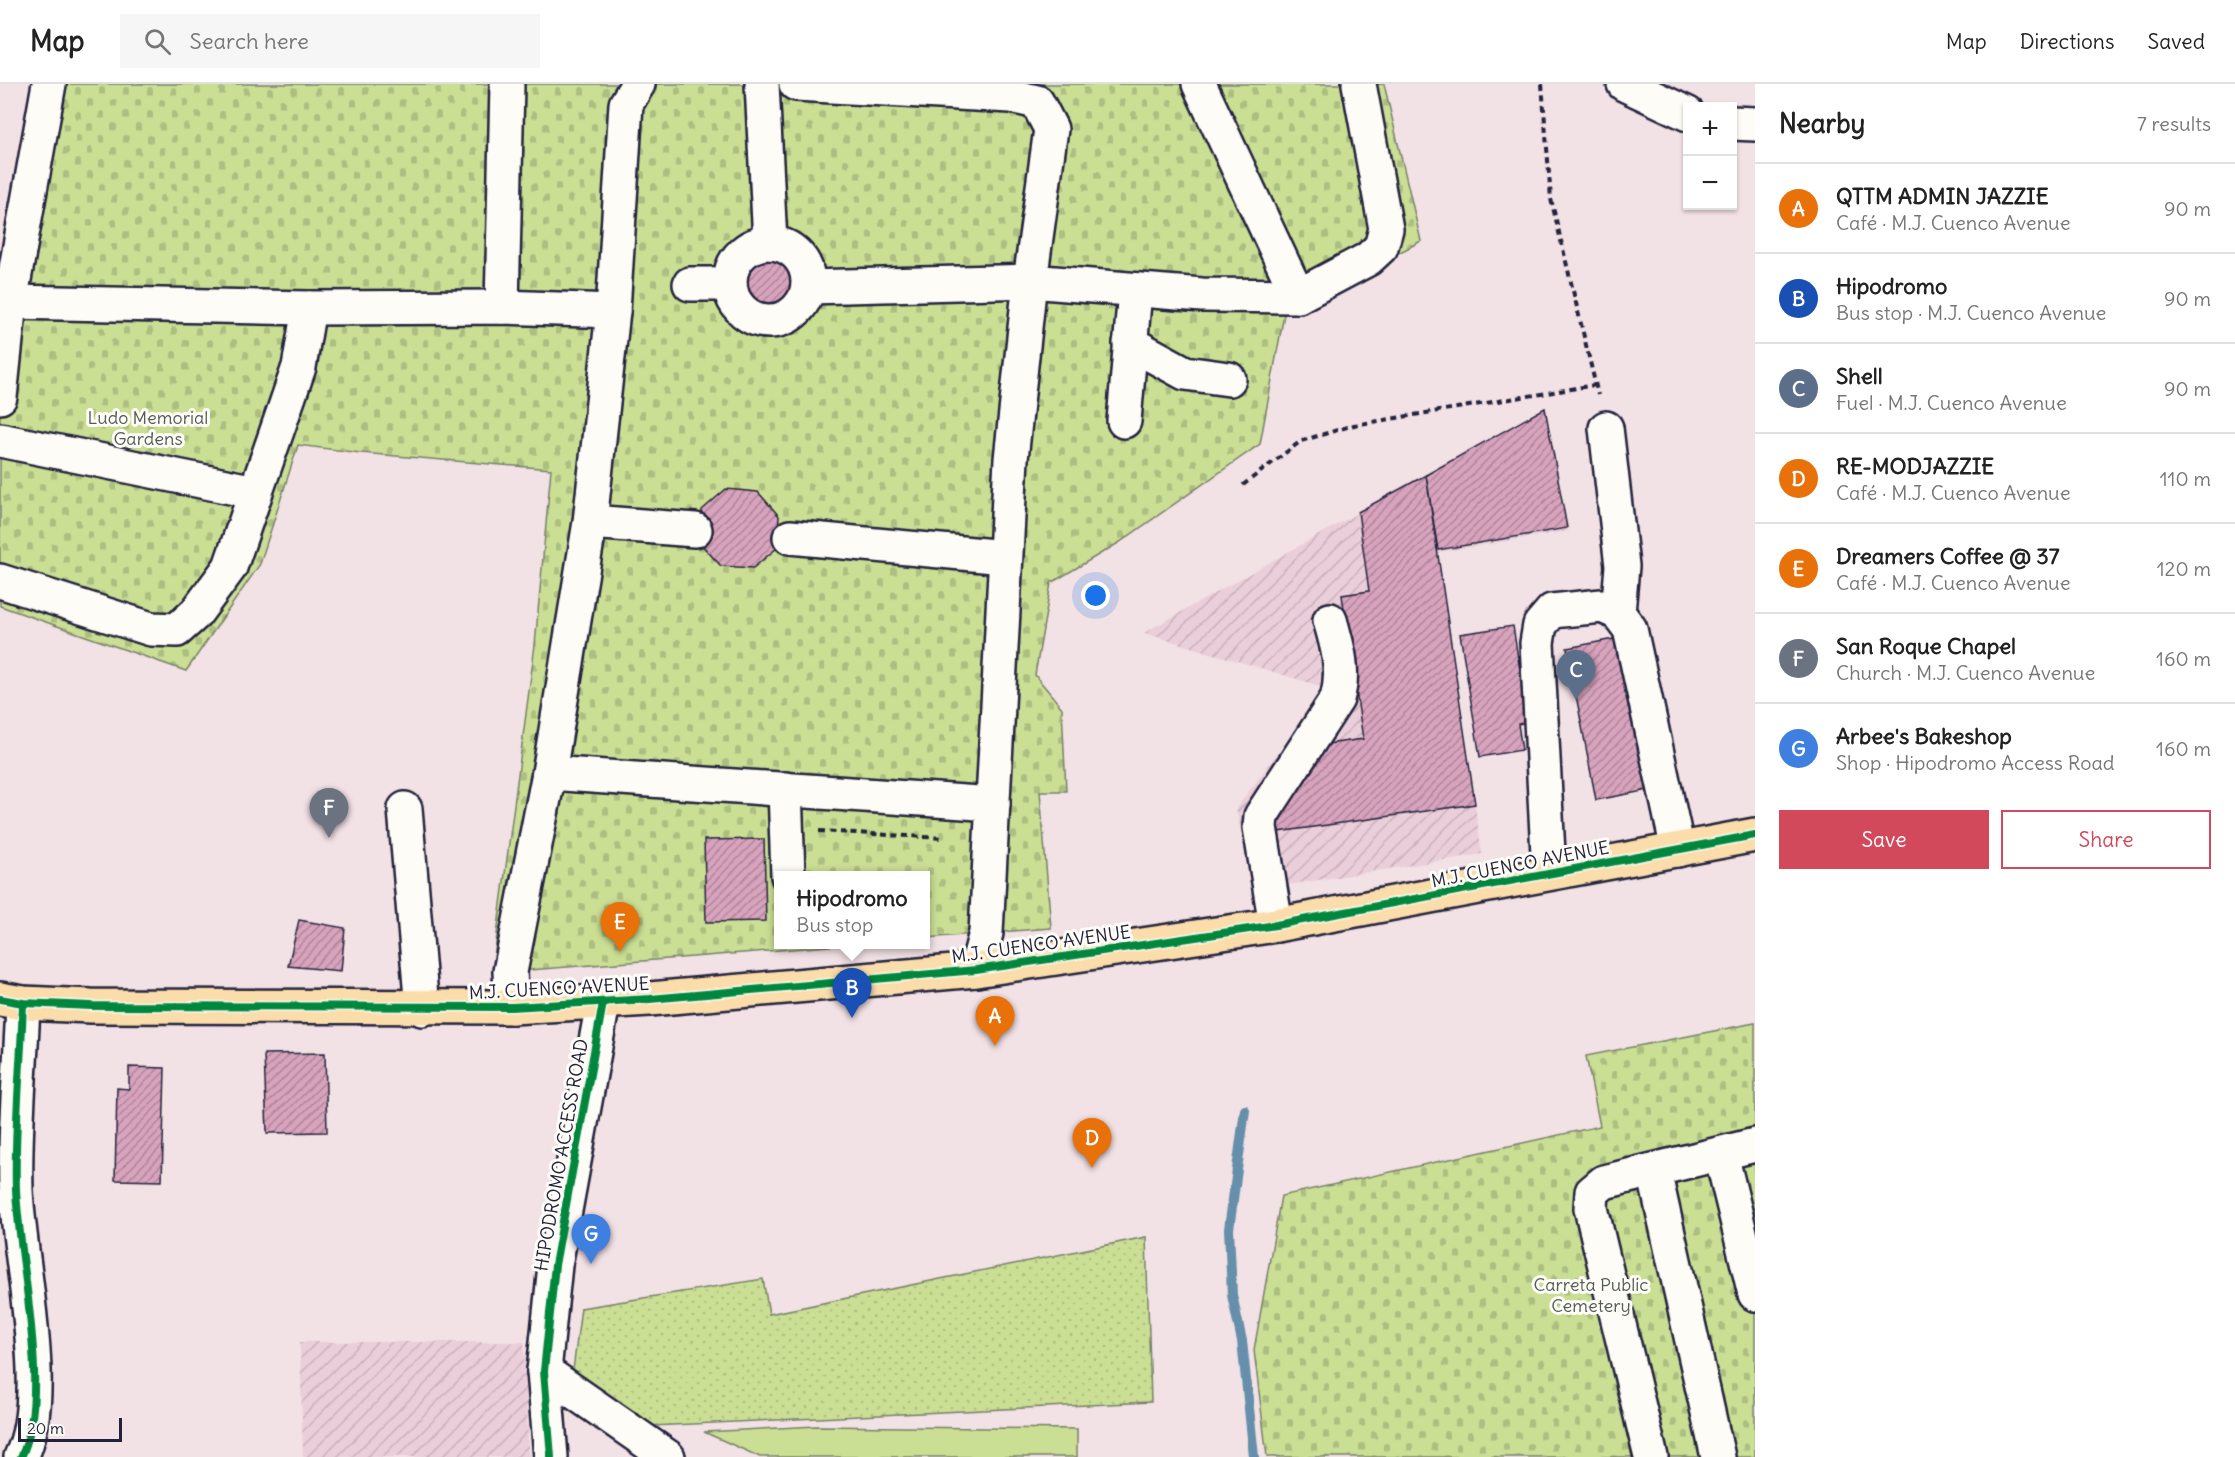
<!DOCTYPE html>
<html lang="en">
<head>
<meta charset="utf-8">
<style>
	body { margin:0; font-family:Delius,sans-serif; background:#f6f6f6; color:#222 }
	.controls { position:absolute; right:18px; top:18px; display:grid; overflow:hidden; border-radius:0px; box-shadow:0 2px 4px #0004 }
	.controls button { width:54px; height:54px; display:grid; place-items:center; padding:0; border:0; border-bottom:2px solid #e0e0e0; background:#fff; color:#222; font:30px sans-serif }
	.scale { position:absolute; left:18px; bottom:15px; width:104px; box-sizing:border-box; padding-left:6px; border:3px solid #22223b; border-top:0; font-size:16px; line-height:21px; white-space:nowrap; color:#22223b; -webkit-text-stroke:4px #fdfcf7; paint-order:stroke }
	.you { position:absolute; left:1096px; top:512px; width:21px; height:21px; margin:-15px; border:4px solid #fff; border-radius:50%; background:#1a73e8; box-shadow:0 0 0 9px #1a73e833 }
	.badge { display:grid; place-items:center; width:39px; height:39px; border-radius:50%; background:#d1495b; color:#fff; font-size:20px; font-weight:700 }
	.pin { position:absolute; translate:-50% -50px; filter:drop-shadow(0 2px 3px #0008) }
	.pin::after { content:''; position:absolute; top:32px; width:21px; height:18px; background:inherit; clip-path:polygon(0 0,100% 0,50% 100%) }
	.popup { position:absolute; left:774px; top:787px; width:156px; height:78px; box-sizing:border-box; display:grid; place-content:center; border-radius:0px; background:#fff; filter:drop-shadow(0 2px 4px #0005); font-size:20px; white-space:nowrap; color:#767676 }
	.popup b { font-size:22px; color:#222 }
	.popup::after { content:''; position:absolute; left:50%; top:100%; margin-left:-12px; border:12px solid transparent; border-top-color:#fff }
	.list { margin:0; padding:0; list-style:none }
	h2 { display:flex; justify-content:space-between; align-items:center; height:78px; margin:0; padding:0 24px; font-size:26px }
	h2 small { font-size:20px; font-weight:400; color:#767676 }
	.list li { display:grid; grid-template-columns:39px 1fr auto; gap:18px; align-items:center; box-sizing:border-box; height:90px; padding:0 24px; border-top:2px solid #e0e0e0 }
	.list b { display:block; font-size:22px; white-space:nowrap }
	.list p { margin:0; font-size:20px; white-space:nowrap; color:#767676 }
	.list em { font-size:20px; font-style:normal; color:#767676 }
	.actions { display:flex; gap:12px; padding:18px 24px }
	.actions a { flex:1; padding:14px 0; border:2px solid #d1495b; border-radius:0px; text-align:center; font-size:21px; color:#d1495b }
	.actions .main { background:#d1495b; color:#fff }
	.icon { flex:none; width:33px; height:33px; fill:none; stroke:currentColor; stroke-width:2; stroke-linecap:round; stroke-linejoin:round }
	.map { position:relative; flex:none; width:1755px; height:1373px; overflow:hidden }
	header { display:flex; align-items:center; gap:36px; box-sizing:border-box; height:84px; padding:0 30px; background:#fff; border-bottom:2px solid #e0e0e0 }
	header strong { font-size:28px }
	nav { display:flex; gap:33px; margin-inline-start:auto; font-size:21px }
	.search { width:420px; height:54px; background:#f6f6f6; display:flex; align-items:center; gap:15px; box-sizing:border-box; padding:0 21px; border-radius:0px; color:#767676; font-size:22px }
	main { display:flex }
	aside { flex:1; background:#fff }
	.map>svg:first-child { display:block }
	.industrial { fill:url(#industrial-furrows) }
	.grass { fill:url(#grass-dots); stroke:#768068; stroke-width:1.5 }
	.cemetery { fill:url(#cemetery-stones); stroke:#768068; stroke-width:1.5 }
	.green { fill:#cadf94; stroke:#768068; stroke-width:1.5 }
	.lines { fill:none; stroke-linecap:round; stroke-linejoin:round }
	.stream { stroke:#658faa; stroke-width:10 }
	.building { fill:url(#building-hatch); stroke:#22223b; stroke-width:1.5 }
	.minor-casing { stroke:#22223b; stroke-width:38 }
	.major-casing { stroke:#22223b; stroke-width:38 }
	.path { stroke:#22223b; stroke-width:4; stroke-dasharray:6 4.5; stroke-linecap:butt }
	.minor { stroke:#fdfcf7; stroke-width:33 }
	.major { stroke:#fbddab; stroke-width:33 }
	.cycleway-casing { stroke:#fdfcf7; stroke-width:11 }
	.cycleway { stroke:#00873e; stroke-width:8 }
	.labels { text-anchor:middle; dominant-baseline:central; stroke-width:6; stroke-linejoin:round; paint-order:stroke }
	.park-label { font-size:18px; fill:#545b56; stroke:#fdfcf7 }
	.street-label { font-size:18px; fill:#22223b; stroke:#fdfcf7 }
</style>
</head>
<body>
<header>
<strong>Map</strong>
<div class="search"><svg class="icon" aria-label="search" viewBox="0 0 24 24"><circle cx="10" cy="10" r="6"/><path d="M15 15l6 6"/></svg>Search here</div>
<nav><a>Map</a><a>Directions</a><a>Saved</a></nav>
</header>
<main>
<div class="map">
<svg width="1755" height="1373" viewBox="0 0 1755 1373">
	<defs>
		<pattern id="industrial-furrows" width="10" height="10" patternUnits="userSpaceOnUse" patternTransform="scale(1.5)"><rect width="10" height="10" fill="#eaced9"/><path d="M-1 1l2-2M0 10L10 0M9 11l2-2" fill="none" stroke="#c8b1bb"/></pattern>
		<pattern id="grass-dots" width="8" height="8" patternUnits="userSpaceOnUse" patternTransform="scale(1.5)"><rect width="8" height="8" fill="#cadf94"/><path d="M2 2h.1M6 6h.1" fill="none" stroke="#adbf80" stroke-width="1.8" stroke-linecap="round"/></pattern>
		<pattern id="cemetery-stones" width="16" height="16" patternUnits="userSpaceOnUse" patternTransform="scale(1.5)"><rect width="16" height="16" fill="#cadf94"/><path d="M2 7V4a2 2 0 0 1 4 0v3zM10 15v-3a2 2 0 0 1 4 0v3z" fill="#adbf80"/></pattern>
		<pattern id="building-hatch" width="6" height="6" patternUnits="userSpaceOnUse" patternTransform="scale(1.5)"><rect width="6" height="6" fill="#d8a3bc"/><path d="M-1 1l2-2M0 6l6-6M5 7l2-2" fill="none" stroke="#af849a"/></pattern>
	</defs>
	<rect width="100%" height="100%" fill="#f2e1e5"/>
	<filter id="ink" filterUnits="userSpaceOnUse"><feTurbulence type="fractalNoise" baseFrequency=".0167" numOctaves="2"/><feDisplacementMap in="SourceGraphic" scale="12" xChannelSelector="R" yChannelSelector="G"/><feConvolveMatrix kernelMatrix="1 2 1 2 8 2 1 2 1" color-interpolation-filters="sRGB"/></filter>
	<g filter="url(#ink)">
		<g class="industrial">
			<polygon points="1545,324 1568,447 1438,468 1482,770 1255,806 1236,725 1327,604 1144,549"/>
			<polygon points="300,1258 524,1258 529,1373 303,1373"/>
		</g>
		<polygon class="grass" points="1146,1153 1151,1318 651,1342 572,1294 581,1224 763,1195 769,1230"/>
		<g class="cemetery">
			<polygon points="31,0 1384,0 1421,157 1284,230 1260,360 1120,458 1051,499 1035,591 1062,624 1066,707 1040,707 1051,844 926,854 926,792 778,792 778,860 842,861 492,889 535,561 551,385 361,369 298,361 260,480 186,587 0,522 0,192"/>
			<polygon points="1755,939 1755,1373 1267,1373 1254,1266 1281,1112 1600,1042 1586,972"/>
		</g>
		<polygon class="green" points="817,1342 1077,1345 1077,1373 760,1373 704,1348"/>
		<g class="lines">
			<polyline class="stream" points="1245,1026 1229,1145 1232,1211 1242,1257 1254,1373"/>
		</g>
		<g class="building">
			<circle cx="768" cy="198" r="31"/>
			<polygon points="1545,324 1567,444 1438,466 1426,391"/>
			<polygon points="1426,391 1475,720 1271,749 1313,662 1363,655 1342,511 1369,507 1358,428"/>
			<polygon points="726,405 758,408 779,432 777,464 753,484 721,482 699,458 702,426"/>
			<polygon points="1513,542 1528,638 1518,640 1522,666 1480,673 1460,550"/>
			<polygon points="1619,554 1649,706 1596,716 1567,564"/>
			<polygon points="764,755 766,837 706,838 704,756"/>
			<polygon points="299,836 345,844 341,887 288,882"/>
			<polygon points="325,969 327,1048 267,1049 264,970"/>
			<polygon points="129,983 165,984 162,1097 115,1096 117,1004 129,1005"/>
		</g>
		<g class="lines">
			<defs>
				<g id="minor">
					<polyline points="762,0 770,159"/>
					<polyline points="796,0 1011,12 1037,18 1051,45 1030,197 1011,375 986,849 976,886"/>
					<polyline points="1199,0 1298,212"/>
					<polyline points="1624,0 1688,30"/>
					<polyline points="1732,39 1755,40"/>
					<circle cx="769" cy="198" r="39"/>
					<polyline points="690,200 730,200"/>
					<polyline points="808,203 1030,197 1202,211 1298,212 1368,175 1381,163 1386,145 1359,0"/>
					<polyline points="10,218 309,224 502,223 613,227"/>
					<polyline points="502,223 507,0"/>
					<polyline points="1130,259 1185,289 1229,295"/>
					<polyline points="0,313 10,218 49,0"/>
					<polyline points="1124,337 1135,206"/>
					<polyline points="1606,344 1622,482 1618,529"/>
					<polyline points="0,356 255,408"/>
					<polyline points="590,438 695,446"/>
					<polyline points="790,453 1005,473"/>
					<polyline points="0,497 151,545 177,546 196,529 230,483 299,283 309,224"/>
					<polyline points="549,689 993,720"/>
					<polyline points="785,705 788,792"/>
					<polyline points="405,725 422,925"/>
					<polyline points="1549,789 1537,559 1540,541 1552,527 1602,522 1618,529 1630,545 1678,766"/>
					<path d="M 1276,841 L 1260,743 L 1261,732 L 1337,615 C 1345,587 1338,564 1330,536"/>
					<polyline points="512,923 510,888 549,689 590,438 613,227 626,20 638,0"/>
					<polyline points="1721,1070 1755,1210"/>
					<polyline points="1654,1087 1718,1373"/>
					<polyline points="544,1287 668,1373"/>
					<path d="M 21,1373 C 52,1311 19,1178 16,1106 C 14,1045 21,981 23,919"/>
					<polyline points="551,1373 544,1287 555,1181 603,919"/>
					<polyline points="1651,1373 1591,1124 1592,1108 1604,1098 1755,1061"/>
				</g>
				<polyline id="major" points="0,915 23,919 91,922 512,923 650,915 976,886 1276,841 1755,751"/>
			</defs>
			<use href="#minor" class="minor-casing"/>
			<use href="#major" class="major-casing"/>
			<g class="path">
				<polyline points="1542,0 1551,115 1598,311"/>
				<polyline points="1243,401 1301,357 1354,341 1595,301"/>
				<polyline points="819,747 943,754"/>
			</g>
			<use href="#minor" class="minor"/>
			<use href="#major" class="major"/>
			<defs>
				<g id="cycleway">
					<polyline points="0,915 23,919 91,922 512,923 650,915 976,886 1276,841 1755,751"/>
					<path d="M 21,1373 C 52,1311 19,1178 16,1106 C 14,1045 21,981 23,919"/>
					<polyline points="551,1373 544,1287 555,1181 603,919"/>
				</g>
			</defs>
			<use href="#cycleway" class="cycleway-casing"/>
			<use href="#cycleway" class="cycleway"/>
		</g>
	</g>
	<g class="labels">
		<g class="park-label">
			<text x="148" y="333">Ludo Memorial<tspan x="148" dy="21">Gardens</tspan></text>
			<text x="1591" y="1200">Carreta Public<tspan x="1591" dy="21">Cemetery</tspan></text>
		</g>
		<g class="street-label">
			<text transform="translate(1520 780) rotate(-11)">M.J. CUENCO AVENUE</text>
			<text transform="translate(1041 860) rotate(-8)">M.J. CUENCO AVENUE</text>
			<text transform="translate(559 904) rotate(-3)">M.J. CUENCO AVENUE</text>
			<text transform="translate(561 1071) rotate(-80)">HIPODROMO ACCESS ROAD</text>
		</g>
	</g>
</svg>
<div class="controls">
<button>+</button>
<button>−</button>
</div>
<div class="scale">20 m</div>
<div class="you"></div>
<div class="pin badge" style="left:995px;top:962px;background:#e8710a">A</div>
<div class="pin badge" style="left:852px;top:934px;background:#1a4fb4">B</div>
<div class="popup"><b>Hipodromo</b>Bus stop</div>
<div class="pin badge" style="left:1576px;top:616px;background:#5c6f8a">C</div>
<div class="pin badge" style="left:1092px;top:1084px;background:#e8710a">D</div>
<div class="pin badge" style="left:620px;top:868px;background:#e8710a">E</div>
<div class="pin badge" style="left:329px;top:754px;background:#6b7280">F</div>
<div class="pin badge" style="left:591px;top:1180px;background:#3f7fe0">G</div>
</div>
<aside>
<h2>Nearby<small>7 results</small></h2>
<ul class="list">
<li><span class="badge" style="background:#e8710a">A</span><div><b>QTTM ADMIN JAZZIE</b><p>Café · M.J. Cuenco Avenue</p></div><em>90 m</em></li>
<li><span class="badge" style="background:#1a4fb4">B</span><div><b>Hipodromo</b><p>Bus stop · M.J. Cuenco Avenue</p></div><em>90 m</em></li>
<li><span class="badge" style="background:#5c6f8a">C</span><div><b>Shell</b><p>Fuel · M.J. Cuenco Avenue</p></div><em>90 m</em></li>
<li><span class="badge" style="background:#e8710a">D</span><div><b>RE-MODJAZZIE</b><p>Café · M.J. Cuenco Avenue</p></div><em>110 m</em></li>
<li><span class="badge" style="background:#e8710a">E</span><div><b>Dreamers Coffee @ 37</b><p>Café · M.J. Cuenco Avenue</p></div><em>120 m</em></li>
<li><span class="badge" style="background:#6b7280">F</span><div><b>San Roque Chapel</b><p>Church · M.J. Cuenco Avenue</p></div><em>160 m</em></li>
<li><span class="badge" style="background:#3f7fe0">G</span><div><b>Arbee's Bakeshop</b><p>Shop · Hipodromo Access Road</p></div><em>160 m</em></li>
</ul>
<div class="actions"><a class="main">Save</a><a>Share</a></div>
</aside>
</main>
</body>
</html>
